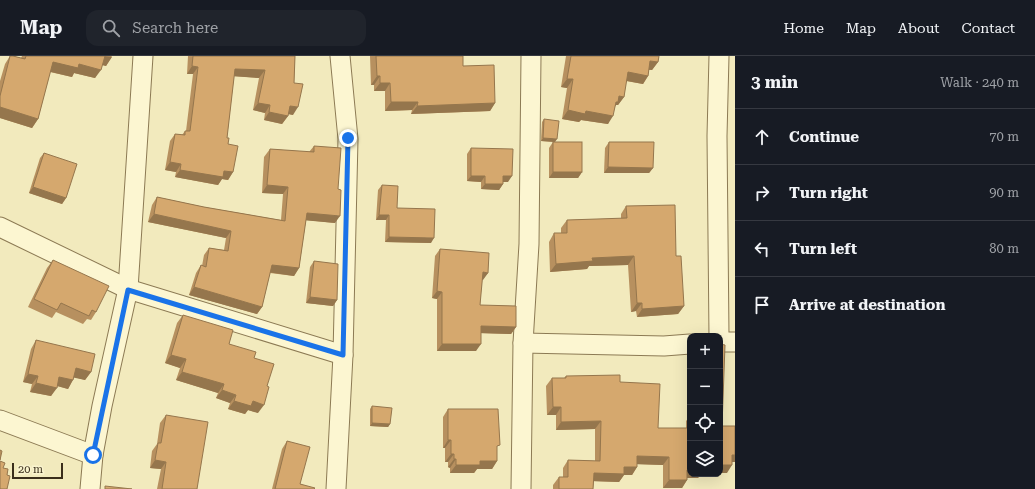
<!DOCTYPE html>
<html lang="en">
<head>
<meta charset="utf-8">
<style>
	body { margin:0; font-family:"Roboto Serif",serif; background:#20242c; color:#f1f3f6 }
	.controls { position:absolute; right:12px; bottom:12px; display:grid; overflow:hidden; border-radius:8px; box-shadow:0 4px 16px #0002 }
	.controls button { width:36px; height:36px; display:grid; place-items:center; padding:0; border:0; border-bottom:1px solid #363941; background:#171b24; color:#f1f3f6; font:20px sans-serif }
	.scale { position:absolute; left:12px; bottom:10px; width:51px; box-sizing:border-box; padding-left:4px; border:2px solid #3a2e1b; border-top:0; font-size:11px; line-height:14px; white-space:nowrap; color:#3a2e1b; -webkit-text-stroke:3px #f9f3cd; paint-order:stroke }
	.stop { position:absolute; width:12px; height:12px; margin:-9px; border:3px solid #1a73e8; border-radius:50%; background:#fff }
	.stop.end { background:#1a73e8; border-color:#fff; box-shadow:0 1px 4px #0008 }
	.list { margin:0; padding:0; list-style:none }
	h2 { display:flex; justify-content:space-between; align-items:center; height:52px; margin:0; padding:0 16px; font-size:17px }
	h2 small { font-size:13px; font-weight:400; color:#9ea1a6 }
	.list li { display:grid; grid-template-columns:26px 1fr auto; gap:12px; align-items:center; box-sizing:border-box; height:56px; padding:0 16px; border-top:1px solid #363941 }
	.list b { display:block; font-size:15px; white-space:nowrap }
	.list em { font-size:13px; font-style:normal; color:#9ea1a6 }
	.icon { flex:none; width:22px; height:22px; fill:none; stroke:currentColor; stroke-width:2; stroke-linecap:round; stroke-linejoin:round }
	.map { position:relative; flex:none; width:735px; height:433px; overflow:hidden }
	header { display:flex; align-items:center; gap:24px; box-sizing:border-box; height:56px; padding:0 20px; background:#171b24; border-bottom:1px solid #363941 }
	header strong { font-size:19px }
	nav { display:flex; gap:22px; margin-inline-start:auto; font-size:14px }
	.search { width:280px; height:36px; background:#20242c; display:flex; align-items:center; gap:10px; box-sizing:border-box; padding:0 14px; border-radius:12px; color:#9ea1a6; font-size:15px }
	main { display:flex }
	aside { flex:1; background:#171b24 }
	.map>svg:first-child { display:block }
	.lines { fill:none; stroke-linecap:round; stroke-linejoin:round }
	.street-casing { stroke:#8c7a54; stroke-width:21 }
	.street { stroke:#fcf6d1; stroke-width:19 }
	.wall { fill:#b7905f }
	.shaded-wall { fill:#95764d }
	.building { fill:#d5a86e; stroke:#95764d }
	.route { stroke:#1a73e8; stroke-width:5 }
</style>
</head>
<body>
<header>
<strong>Map</strong>
<div class="search"><svg class="icon" aria-label="search" viewBox="0 0 24 24"><circle cx="10" cy="10" r="6"/><path d="M15 15l6 6"/></svg>Search here</div>
<nav><a>Home</a><a>Map</a><a>About</a><a>Contact</a></nav>
</header>
<main>
<div class="map">
<svg width="735" height="433" viewBox="0 0 735 433">
	<rect width="100%" height="100%" fill="#f2eabd"/>
	<g class="lines">
		<defs>
			<g id="street">
				<polyline points="719,0 717,80 719,280"/>
				<polyline points="0,171 128,233 343,299"/>
				<polyline points="720,286 735,286"/>
				<polyline points="523,287 664,290 690,288"/>
				<polyline points="0,364 93,399"/>
				<polyline points="90,433 93,399 102,350 128,233 143,0"/>
				<polyline points="336,433 343,299 348,83 340,0"/>
				<polyline points="521,433 523,287 529,188 531,0"/>
			</g>
		</defs>
		<use href="#street" class="street-casing"/>
		<use href="#street" class="street"/>
	</g>
	<g class="wall">
		<polygon points="10,0 13,0 21,2 22,0 112,0 106,10 102,9 95,22 74,17 72,21 50,16 38,63 32,72 0,62 0,25 5,8"/>
		<polygon points="188,0 295,0 293,59 288,58 288,60 282,68 264,64 265,57 253,54 259,22 234,20 227,82 233,116 228,124 222,123 218,129 175,121 176,116 165,114 170,85 175,78 182,79 185,75 186,75 193,18 187,18"/>
		<polygon points="370,0 463,0 463,10 495,47 490,55 411,58 412,54 385,55 385,35 374,35 374,29 371,29"/>
		<polygon points="566,0 659,0 658,6 652,14 649,14 648,20 643,28 626,25 624,41 618,49 616,49 615,50 608,68 581,64 579,66 562,63 567,32 561,31"/>
		<polygon points="544,63 555,86 541,85 542,66"/>
		<polygon points="553,86 582,116 578,122 549,122 549,92"/>
		<polygon points="609,86 653,112 649,117 604,117 605,92"/>
		<polygon points="314,90 335,167 306,164 299,212 294,220 270,217 262,251 257,258 189,239 196,217 201,209 202,210 204,199 209,192 224,194 226,182 148,166 152,149 157,141 204,151 281,164 283,138 262,137 264,101 270,93 309,96"/>
		<polygon points="471,92 508,126 503,126 503,128 499,134 481,133 481,126 467,125 467,98"/>
		<polygon points="44,97 66,142 62,148 29,137 40,102"/>
		<polygon points="382,129 397,152 431,187 385,186 386,164 376,164 378,134"/>
		<polygon points="626,150 676,200 684,250 678,258 637,261 636,255 631,256 628,209 589,210 587,213 550,216 549,186 554,177 561,177 561,172 567,164 621,163 621,158"/>
		<polygon points="440,193 488,217 482,224 480,249 516,271 511,278 481,277 476,295 437,295 437,243 432,242 435,200"/>
		<polygon points="53,204 96,256 91,264 87,263 83,268 56,256 52,262 28,251 47,212"/>
		<polygon points="314,205 337,244 333,250 306,247 310,211"/>
		<polygon points="183,259 229,288 254,302 258,357 248,354 245,358 228,353 230,347 216,342 218,337 176,324 180,312 165,307 177,267"/>
		<polygon points="36,284 91,316 85,324 74,321 68,333 57,330 51,340 30,336 32,328 23,326 31,293"/>
		<polygon points="566,320 620,326 658,372 686,372 686,365 690,360 690,418 701,418 698,422 687,422 687,424 682,432 663,432 663,409 637,408 637,411 632,419 624,419 619,426 594,425 593,433 553,433 553,429 559,421 563,421 563,412 568,404 595,405 595,373 556,374 556,359 547,359 546,330 552,322 564,322"/>
		<polygon points="372,350 390,368 388,371 370,370 370,353"/>
		<polygon points="448,353 497,393 497,405 492,413 477,413 474,417 450,417 450,412 448,411 448,406 445,406 445,392 443,392 443,361"/>
		<polygon points="166,359 197,433 157,433 161,413 150,412 152,395 157,388 160,367"/>
		<polygon points="287,385 300,428 314,433 272,433 282,393"/>
	</g>
	<g class="shaded-wall">
		<polygon points="104,0 112,1 106,10 99,8"/>
		<polygon points="650,5 658,6 652,14 645,13"/>
		<polygon points="53,6 79,8 101,14 95,22 74,17 72,21 47,15"/>
		<polygon points="192,10 198,11 193,18 187,18"/>
		<polygon points="235,13 265,14 259,22 230,20"/>
		<polygon points="628,16 648,20 643,28 622,24"/>
		<polygon points="377,20 380,20 374,29 371,29"/>
		<polygon points="567,23 573,23 567,32 561,31"/>
		<polygon points="380,27 390,27 385,35 374,35"/>
		<polygon points="619,40 624,41 618,49 616,49 612,55"/>
		<polygon points="391,46 418,46 412,54 385,55"/>
		<polygon points="258,47 270,49 265,57 253,54"/>
		<polygon points="495,47 490,55 411,58 417,50"/>
		<polygon points="290,50 298,51 293,59 284,57"/>
		<polygon points="0,51 38,63 32,72 0,62"/>
		<polygon points="568,54 586,55 613,60 608,68 581,64 579,66 562,63"/>
		<polygon points="269,56 288,60 282,68 264,64"/>
		<polygon points="543,82 557,83 555,86 541,85"/>
		<polygon points="170,106 181,108 176,116 165,114"/>
		<polygon points="608,111 653,112 649,117 604,117"/>
		<polygon points="180,114 224,115 233,116 228,124 222,123 218,129 175,121"/>
		<polygon points="553,116 582,116 578,122 549,122"/>
		<polygon points="471,120 485,120 481,126 467,125"/>
		<polygon points="503,120 512,120 508,126 499,126"/>
		<polygon points="485,128 503,128 499,134 481,133"/>
		<polygon points="267,129 288,131 283,138 262,137"/>
		<polygon points="33,131 66,142 62,148 29,137"/>
		<polygon points="307,157 340,160 335,167 302,164"/>
		<polygon points="154,158 231,175 226,182 148,166"/>
		<polygon points="379,159 389,159 386,164 376,164"/>
		<polygon points="389,181 434,182 431,187 385,186"/>
		<polygon points="634,200 628,209 589,210 587,213 550,216 556,208 592,202"/>
		<polygon points="272,209 299,212 294,220 267,216"/>
		<polygon points="483,216 488,217 483,224 478,223"/>
		<polygon points="194,231 262,251 257,258 189,239"/>
		<polygon points="437,235 442,236 437,243 432,242"/>
		<polygon points="310,241 337,244 333,250 306,247"/>
		<polygon points="637,247 642,247 636,255 631,256"/>
		<polygon points="684,250 678,258 637,261 642,253"/>
		<polygon points="481,270 516,271 511,278 476,277"/>
		<polygon points="442,288 481,288 476,295 437,295"/>
		<polygon points="171,299 186,303 180,312 165,307"/>
		<polygon points="76,312 91,316 85,324 71,321"/>
		<polygon points="182,316 224,328 218,337 176,324"/>
		<polygon points="28,318 38,320 32,328 23,326"/>
		<polygon points="59,321 73,324 68,333 54,329"/>
		<polygon points="36,327 57,332 51,340 30,336"/>
		<polygon points="222,334 236,339 230,347 216,342"/>
		<polygon points="234,345 253,345 264,349 258,357 248,354 245,358 228,353"/>
		<polygon points="553,351 561,351 556,359 547,359"/>
		<polygon points="601,365 595,373 556,374 561,366"/>
		<polygon points="372,367 390,368 388,371 370,370"/>
		<polygon points="448,384 451,384 445,392 443,392"/>
		<polygon points="451,398 454,398 448,406 445,406"/>
		<polygon points="732,399 735,399 735,406 726,406"/>
		<polygon points="637,400 669,401 663,409 632,408"/>
		<polygon points="454,403 456,403 450,412 448,411"/>
		<polygon points="155,404 166,406 161,413 150,412"/>
		<polygon points="480,405 497,405 492,413 477,413 474,417 450,417 456,409"/>
		<polygon points="720,409 732,409 727,417 720,417"/>
		<polygon points="624,411 637,411 632,419 624,419 619,426 588,425 594,417"/>
		<polygon points="687,414 690,414 690,418 701,418 698,422 682,422"/>
		<polygon points="669,424 687,424 682,432 663,432"/>
	</g>
	<g class="building">
		<polygon points="10,0 13,0 25,3 26,0 105,0 101,14 79,8 78,12 53,6 38,63 0,51 0,40"/>
		<polygon points="193,0 295,0 294,27 303,28 298,51 290,50 288,60 269,56 270,49 258,47 265,14 235,13 227,82 229,82 228,88 238,90 233,116 224,115 223,121 180,114 181,108 170,106 175,78 185,79 185,75 190,75 198,11 192,10"/>
		<polygon points="376,0 463,0 463,10 494,9 495,47 417,50 418,46 391,46 390,27 380,27 380,20 377,20"/>
		<polygon points="571,0 659,0 658,6 650,5 648,20 628,16 624,41 619,40 618,46 616,46 613,60 586,55 585,58 568,54 573,23 567,23"/>
		<polygon points="544,63 559,65 557,83 543,82"/>
		<rect x="553" y="86" width="29" height="30"/>
		<polygon points="609,86 654,86 653,112 608,111"/>
		<polygon points="314,90 341,92 338,133 341,134 340,160 307,157 299,212 272,209 262,251 194,231 201,209 206,211 209,192 228,195 231,175 154,158 157,141 204,151 285,165 288,131 267,129 270,93 314,96"/>
		<polygon points="471,92 513,93 512,120 503,120 503,128 485,128 485,120 471,120"/>
		<polygon points="44,97 77,108 66,142 33,131"/>
		<polygon points="382,129 398,130 397,152 435,153 434,182 389,181 389,159 379,159"/>
		<polygon points="675,149 676,200 681,200 684,250 642,253 642,247 637,247 634,200 592,202 593,205 556,208 554,177 567,177 567,164 627,162 626,150"/>
		<polygon points="440,193 489,197 488,217 483,216 480,249 516,250 516,271 481,270 481,288 442,288 442,236 437,235"/>
		<polygon points="53,204 109,230 96,256 92,254 89,260 61,247 57,254 34,243"/>
		<polygon points="314,205 338,208 337,244 310,241"/>
		<polygon points="183,259 233,274 229,288 256,296 254,302 274,308 267,330 269,331 264,349 253,345 251,350 234,345 236,339 222,334 224,328 182,316 186,303 171,299"/>
		<polygon points="36,284 95,298 91,316 76,312 73,324 59,321 57,332 36,327 38,320 28,318"/>
		<polygon points="720,288 725,289 722,370 735,370 735,399 732,399 732,409 720,409"/>
		<polygon points="620,319 620,326 660,328 658,372 690,372 690,414 687,414 687,424 669,424 669,401 637,400 637,411 624,411 624,418 594,417 593,433 559,433 559,421 568,421 568,404 600,405 601,365 561,366 561,351 553,351 552,322 566,322 566,320"/>
		<polygon points="372,350 392,352 390,368 372,367"/>
		<polygon points="448,353 498,353 500,389 497,390 497,405 480,405 480,409 456,409 456,403 454,403 454,398 451,398 451,384 448,384"/>
		<polygon points="166,359 208,366 197,433 162,433 166,406 155,404 158,387 161,387"/>
		<polygon points="287,385 310,391 300,428 315,432 314,433 275,433"/>
		<polygon points="0,394 2,395 0,404"/>
		<polygon points="0,405 5,407 3,412 8,413 7,419 10,420 7,433 0,433"/>
		<polygon points="105,430 132,433 105,433"/>
	</g>
	<g class="lines">
		<polyline class="route" points="93,399 128,234 343,299 348,82"/>
	</g>
</svg>
<div class="controls">
<button>+</button>
<button>−</button>
<button><svg class="icon" aria-label="locate" viewBox="0 0 24 24"><circle cx="12" cy="12" r="6"/><path d="M12 2v4M12 18v4M2 12h4M18 12h4"/></svg></button>
<button><svg class="icon" aria-label="layers" viewBox="0 0 24 24"><path d="M12 4l9 5-9 5-9-5zM3 14l9 5 9-5"/></svg></button>
</div>
<div class="scale">20 m</div>
<div class="stop" style="left:93px;top:399px"></div>
<div class="stop end" style="left:348px;top:82px"></div>
</div>
<aside>
<h2>3 min<small>Walk · 240 m</small></h2>
<ul class="list">
<li><svg class="icon" aria-label="ahead" viewBox="0 0 24 24"><path d="M12 20V5M6 11l6-6 6 6"/></svg><div><b>Continue</b></div><em>70 m</em></li>
<li><svg class="icon" aria-label="right" viewBox="0 0 24 24"><path d="M7 20v-9h11M14 6l5 5-5 5"/></svg><div><b>Turn right</b></div><em>90 m</em></li>
<li><svg class="icon" aria-label="left" viewBox="0 0 24 24"><path d="M17 20v-9H6M10 6l-5 5 5 5"/></svg><div><b>Turn left</b></div><em>80 m</em></li>
<li><svg class="icon" aria-label="arrive" viewBox="0 0 24 24"><path d="M6 21V4h12l-3 4 3 4H6"/></svg><div><b>Arrive at destination</b></div></li>
</ul>
</aside>
</main>
</body>
</html>
